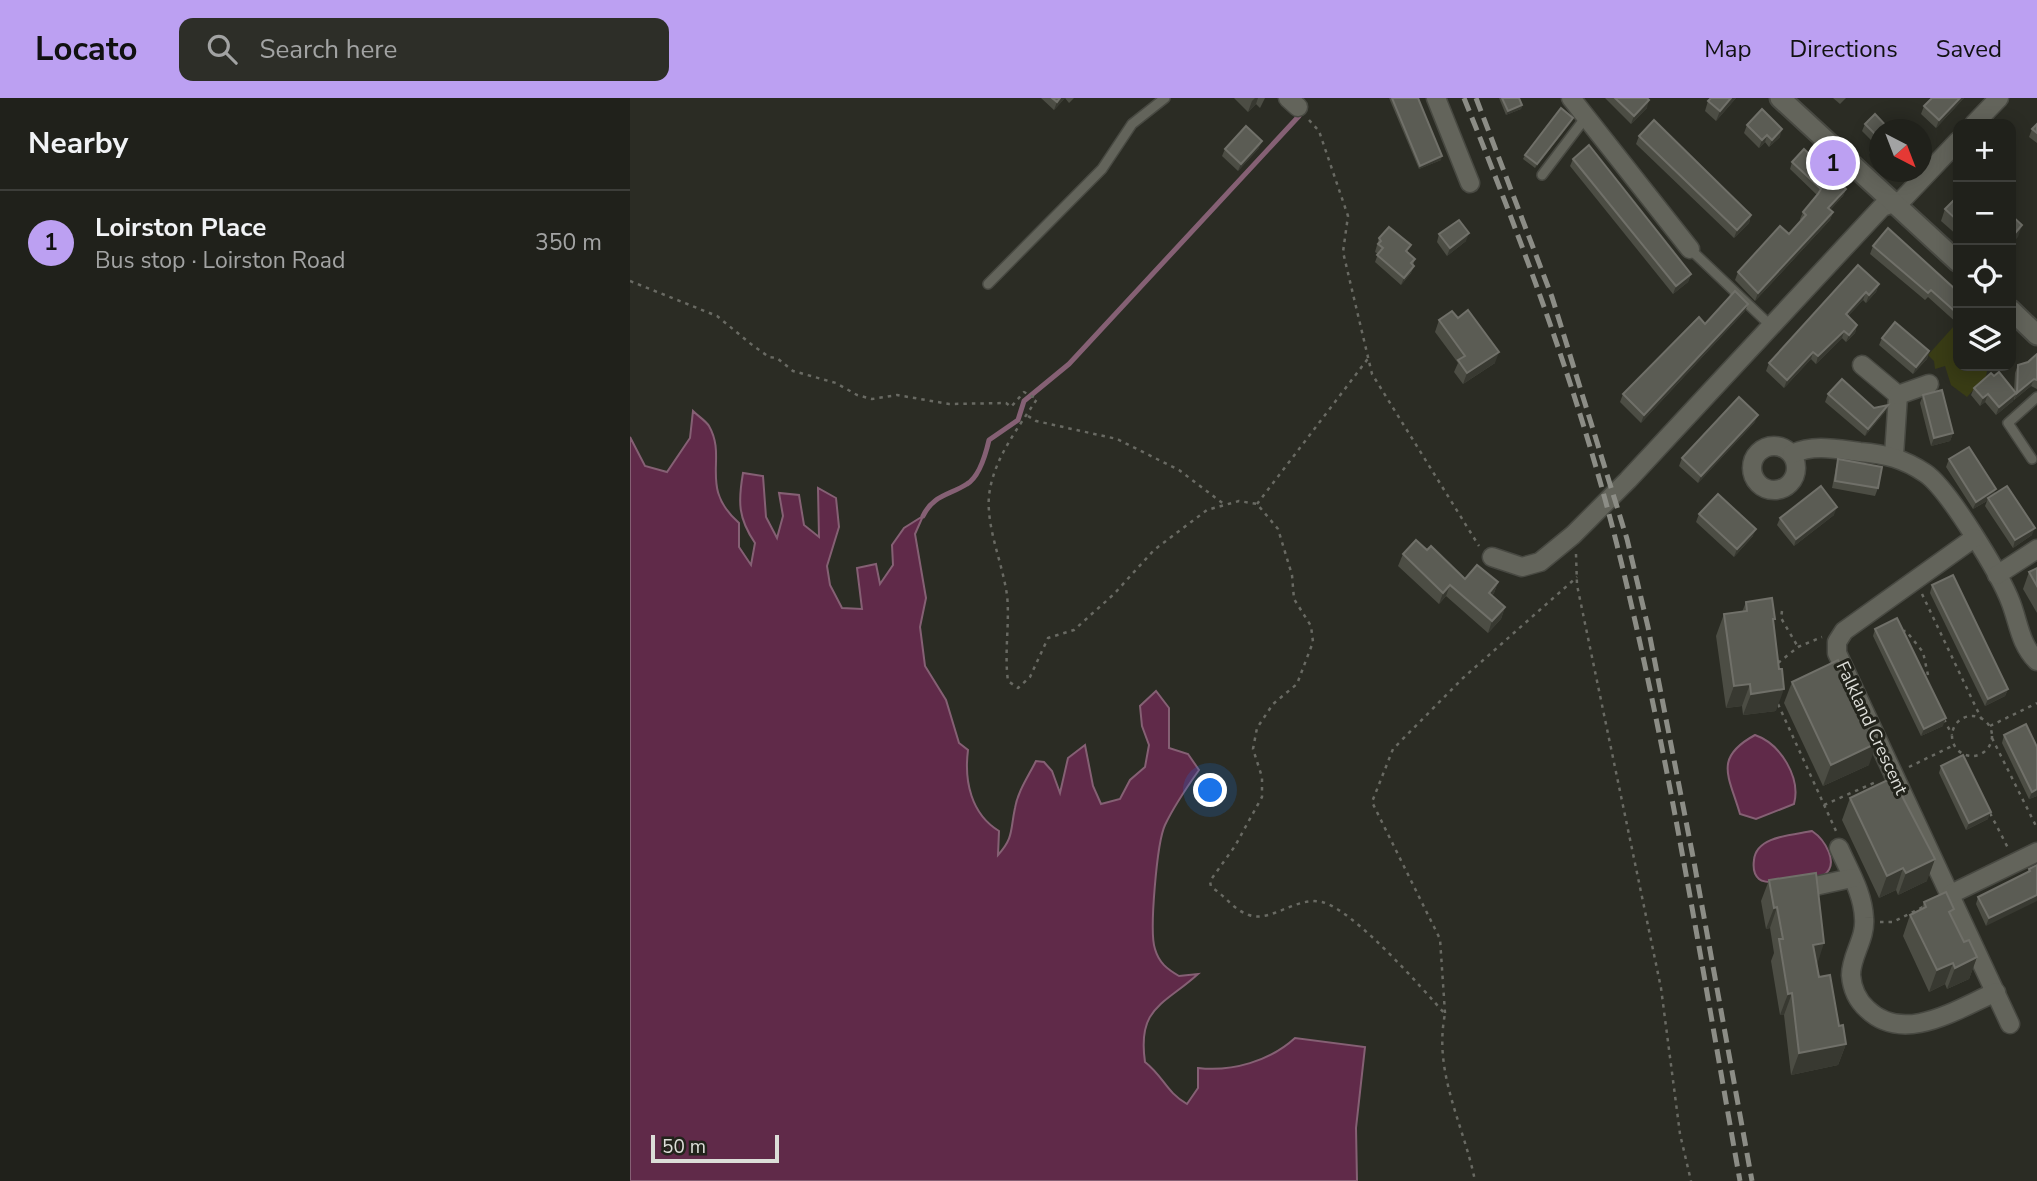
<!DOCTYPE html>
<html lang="en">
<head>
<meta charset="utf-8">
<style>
	body { margin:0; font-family:"Nunito Sans",sans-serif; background:#2d2e28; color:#f1f3f6 }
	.controls { position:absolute; right:21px; top:21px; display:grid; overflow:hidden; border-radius:14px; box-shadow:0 4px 18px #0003 }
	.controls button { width:63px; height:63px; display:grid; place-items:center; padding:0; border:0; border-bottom:2px solid #3d3e3a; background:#20211b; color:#f1f3f6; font:35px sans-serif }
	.compass { position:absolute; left:1239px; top:21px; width:63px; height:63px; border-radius:50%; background:#20211b; box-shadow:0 4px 18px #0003; rotate:138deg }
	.scale { position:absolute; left:21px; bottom:18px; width:128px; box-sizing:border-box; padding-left:7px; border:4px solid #dcddd8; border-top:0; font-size:19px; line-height:24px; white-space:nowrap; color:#dcddd8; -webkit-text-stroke:5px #22231b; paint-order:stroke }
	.you { position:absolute; left:581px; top:693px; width:24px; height:24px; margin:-18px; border:5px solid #fff; border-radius:50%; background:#1a73e8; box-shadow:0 0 0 10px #1a73e833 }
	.badge { display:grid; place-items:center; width:46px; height:46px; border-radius:50%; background:#bca0f2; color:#111; font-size:23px; font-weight:700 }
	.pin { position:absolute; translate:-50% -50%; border:4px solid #fff; box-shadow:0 2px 7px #0006 }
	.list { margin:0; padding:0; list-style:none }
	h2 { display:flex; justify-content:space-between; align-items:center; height:91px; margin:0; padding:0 28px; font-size:30px }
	h2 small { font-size:23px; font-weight:400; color:#a2a3a3 }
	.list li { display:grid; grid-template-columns:46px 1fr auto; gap:21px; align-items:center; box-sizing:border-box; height:105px; padding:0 28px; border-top:2px solid #3d3e3a }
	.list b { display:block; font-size:26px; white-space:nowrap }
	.list p { margin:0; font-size:23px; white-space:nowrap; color:#a2a3a3 }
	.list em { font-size:23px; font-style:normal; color:#a2a3a3 }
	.icon { flex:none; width:38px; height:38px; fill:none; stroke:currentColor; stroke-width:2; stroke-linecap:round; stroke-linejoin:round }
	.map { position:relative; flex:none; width:1407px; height:1083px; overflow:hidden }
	header { display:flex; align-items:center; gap:42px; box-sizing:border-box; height:98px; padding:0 35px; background:#bca0f2; color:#111 }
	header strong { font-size:33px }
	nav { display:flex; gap:38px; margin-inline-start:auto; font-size:24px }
	.search { width:490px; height:63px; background:#2d2e28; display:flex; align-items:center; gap:18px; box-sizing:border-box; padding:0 24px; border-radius:14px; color:#a2a3a3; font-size:26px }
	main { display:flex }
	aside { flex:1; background:#20211b }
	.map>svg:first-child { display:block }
	.green { fill:#393c15 }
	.water { fill:#602a49; stroke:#856074; stroke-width:2 }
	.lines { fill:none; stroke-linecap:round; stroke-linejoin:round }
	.stream { stroke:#856074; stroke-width:5 }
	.service-casing { stroke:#484942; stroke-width:12 }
	.minor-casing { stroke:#484942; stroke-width:21 }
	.tertiary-casing { stroke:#484942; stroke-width:23 }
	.path { stroke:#696a63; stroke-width:2.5; stroke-dasharray:3.5 5; stroke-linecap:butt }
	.service { stroke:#63645b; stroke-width:9 }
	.minor { stroke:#63645b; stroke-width:18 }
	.tertiary { stroke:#63645b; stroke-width:19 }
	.rail { stroke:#8c8d86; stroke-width:5; stroke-dasharray:14 7; stroke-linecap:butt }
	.wall { fill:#4c4d44 }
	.shaded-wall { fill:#383931 }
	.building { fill:#5b5c54; stroke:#707069; stroke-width:2 }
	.labels { text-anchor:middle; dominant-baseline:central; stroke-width:6; stroke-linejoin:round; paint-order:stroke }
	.street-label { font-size:18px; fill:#dcddd8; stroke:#22231b }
</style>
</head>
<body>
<header>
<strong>Locato</strong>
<div class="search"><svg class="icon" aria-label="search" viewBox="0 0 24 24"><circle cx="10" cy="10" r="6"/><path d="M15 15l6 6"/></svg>Search here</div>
<nav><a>Map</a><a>Directions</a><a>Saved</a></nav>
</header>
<main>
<aside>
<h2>Nearby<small></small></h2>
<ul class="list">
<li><span class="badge">1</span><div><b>Loirston Place</b><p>Bus stop · Loirston Road</p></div><em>350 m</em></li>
</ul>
</aside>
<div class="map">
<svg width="1407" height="1083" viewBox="0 0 1407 1083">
	<rect width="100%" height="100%" fill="#2b2c24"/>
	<polygon class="green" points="1324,228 1328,232 1328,268 1358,268 1356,278 1337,299 1321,287 1315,268 1305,271 1304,263 1298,257"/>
	<g class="water">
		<path d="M 63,313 C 68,318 76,323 79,328 C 98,361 68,389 109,425 L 109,449 L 121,467 L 125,445 C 108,420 108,404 113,375 L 133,378 L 136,419 L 147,440 L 153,418 L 149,395 L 169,397 L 174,427 L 189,439 L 188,390 L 206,400 L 209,429 L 197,468 L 200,487 L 212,510 L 232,511 L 227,470 L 246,466 L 250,486 L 263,467 L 262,447 L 274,430 L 293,418 L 285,436 L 296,500 L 290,529 L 295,568 L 316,602 L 329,645 L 338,652 C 334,683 341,716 369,733 L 368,757 C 384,739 380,733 385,710 C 388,693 398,679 406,663 L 414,664 L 422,673 L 430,695 L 438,660 L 455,647 L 463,688 L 471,706 L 490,701 L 500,682 L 515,669 L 519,647 L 512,628 L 510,608 L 526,593 L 539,610 L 539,650 L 558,656 L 569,672 C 557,689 544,708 535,727 C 527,744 519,834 525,851 C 529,865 537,871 549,878 L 568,876 C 534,907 507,909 515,964 C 534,979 536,994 557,1006 L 568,990 L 568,970 C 602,974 640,963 665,940 L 735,949 L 726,1030 L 727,1083 L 0,1083 L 0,339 L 15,368 L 37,374 L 60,340 Z"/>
		<path d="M 1125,637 C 1151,646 1171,680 1164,706 L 1126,721 L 1110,716 C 1099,678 1083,660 1125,637 Z"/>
		<path d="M 1182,733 C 1194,741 1211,766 1193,778 C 1184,783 1137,788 1129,781 C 1123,776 1123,769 1124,762 C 1126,738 1163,737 1182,733 Z"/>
	</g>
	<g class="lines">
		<path class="stream" d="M 293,418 C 303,397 320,397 337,386 C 349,379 356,355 359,342 L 388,322 L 394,303 L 439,266 L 669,18"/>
		<defs>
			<g id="service">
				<polyline points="912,77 956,19"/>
				<polyline points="1060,151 1141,228"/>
				<polyline points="358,186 472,71 502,26 535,0"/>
				<polyline points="1402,361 1378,325 1407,299"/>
			</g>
			<g id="minor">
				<polyline points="658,0 668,9"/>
				<polyline points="806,0 840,85"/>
				<polyline points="941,0 1060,151"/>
				<polyline points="1344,26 1369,0"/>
				<polyline points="1232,267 1268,297 1264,357"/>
				<polyline points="1268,297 1299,286"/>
				<circle cx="1144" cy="370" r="22"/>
				<path d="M 1162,356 C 1184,346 1206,351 1230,354 C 1256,356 1274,361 1295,375 C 1318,390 1371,478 1381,505 C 1389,526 1390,546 1407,563"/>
				<polyline points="1344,440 1214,533 1207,544 1207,555 1380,926"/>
				<polyline points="862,459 892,469 910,464 943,437 998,382 1252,109 1272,102 1328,43"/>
				<polyline points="1367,477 1407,451"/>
				<path d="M 1209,750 C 1219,773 1233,795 1234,820 C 1236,841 1221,857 1221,877 C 1222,890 1227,902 1237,911 C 1274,947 1327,911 1366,894"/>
				<polyline points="1185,788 1222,780"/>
				<polyline points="1321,796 1407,754"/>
			</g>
			<g id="tertiary">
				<polyline points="1150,0 1328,164"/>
				<polyline points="1381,212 1407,237"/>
			</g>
		</defs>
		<use href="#service" class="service-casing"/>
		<use href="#minor" class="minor-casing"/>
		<use href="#tertiary" class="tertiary-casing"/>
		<g class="path">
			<polyline points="679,22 689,33 718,118 713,154 742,276 849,448"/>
			<path d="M 0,183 L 87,218 L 121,246 L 139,259 L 147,260 L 163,273 L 206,285 L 227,297 L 242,301 L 267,297 L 319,306 L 376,305 L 381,309 L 394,294 L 407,301 C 386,333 355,372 359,413 C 361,441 373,469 377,497 C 380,525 374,554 378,583 L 388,590 L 400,579 L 418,540 L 444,532 L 484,496 L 524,452 L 577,412 L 609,403 L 627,406 L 648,431 L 662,477 L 664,501 L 681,528 L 683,544 L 667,586 L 643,606 L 627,630 L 623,651 L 632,679 L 632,699 L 605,748 L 580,783 L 581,789 C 596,798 602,811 619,817 C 641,825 666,798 692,804 C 724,812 792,890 815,916 C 803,975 834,1027 845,1083"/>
			<polyline points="398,318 406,323 487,341 549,372 595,407"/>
			<polyline points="627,406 740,258"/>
			<polyline points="946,456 947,487 1031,890 1050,1036 1061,1083"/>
			<polyline points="1292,496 1351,620"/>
			<polyline points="1152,513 1151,520 1168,549"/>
			<polyline points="1272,533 1276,533 1293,554 1298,577 1294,579"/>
			<polyline points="1148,565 1168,549 1192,539"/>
			<polyline points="1148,606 1206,733"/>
			<circle cx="1342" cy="638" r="20"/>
			<polyline points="1314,621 1322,637"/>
			<polyline points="1360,628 1407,605"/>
			<polyline points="1362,640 1407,730"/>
			<polyline points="1279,669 1324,647"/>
			<polyline points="1194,707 1248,683"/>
			<polyline points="1360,715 1378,750"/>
			<polyline points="1250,824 1263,824 1293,809"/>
			<polyline points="815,915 810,841 742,704 763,651 833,580 947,479"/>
		</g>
		<use href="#service" class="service"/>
		<use href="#minor" class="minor"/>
		<use href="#tertiary" class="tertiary"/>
		<g class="rail">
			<path d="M 834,0 C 893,146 949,295 987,447 C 1039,656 1072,871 1110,1083"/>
			<polyline points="846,0 922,199 997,441 1018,529 1064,764 1122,1083"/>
		</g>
	</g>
	<g class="wall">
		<polygon points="411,0 444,0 439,5 435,0 424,12"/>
		<polygon points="604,0 635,0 630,10 626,6 618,14"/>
		<polygon points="759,0 788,0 811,62 789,71"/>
		<polygon points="869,0 889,0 892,7 891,11 876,17"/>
		<polygon points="975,0 1017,0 1017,10 1001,26"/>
		<polygon points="1081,0 1106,0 1086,23 1075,13 1078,3"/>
		<polygon points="1203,0 1216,0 1210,6"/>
		<polygon points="1302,0 1334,0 1306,30 1291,16 1294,8"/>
		<polygon points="942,23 905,70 893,61 895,57"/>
		<polygon points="1235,26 1250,32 1250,65 1239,55 1242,47 1244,45 1232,33"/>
		<polygon points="1407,26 1407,45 1399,39 1402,31"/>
		<polygon points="1117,27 1150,39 1139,49 1135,44 1129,50 1114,35"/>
		<polygon points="1009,38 1121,117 1119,125 1104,140 1006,46"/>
		<polygon points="629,50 608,73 592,58 595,51"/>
		<polygon points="1328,59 1328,73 1324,68"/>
		<polygon points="943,61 1061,176 1058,184 1043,196 940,68"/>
		<polygon points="1162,64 1216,91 1213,98 1200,112 1203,114 1200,122 1125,203 1105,182 1108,174 1159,136 1171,123 1170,121 1173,114 1187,97 1160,71"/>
		<polygon points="1328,101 1328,138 1311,123 1315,111"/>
		<polygon points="809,136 836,143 817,158 807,144"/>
		<polygon points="749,140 778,154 785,161 781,175 771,187 745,164 748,156 745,154"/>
		<polygon points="1243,148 1325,191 1328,188 1328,226 1298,199 1295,202 1240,156"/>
		<polygon points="1228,167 1249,186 1246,194 1236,205 1233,202 1218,218 1227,227 1225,235 1216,244 1212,240 1186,266 1181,261 1154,290 1136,273 1139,265"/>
		<polygon points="1118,206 1115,213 1011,325 990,304 993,296 1075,226"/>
		<polygon points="809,222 865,265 833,286 824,274 828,265 805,234"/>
		<polygon points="1252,240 1299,253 1297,261 1283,276 1249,247"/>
		<polygon points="1407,256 1407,291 1401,288 1384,302 1384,300 1383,303 1366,317 1355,304 1350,308 1341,297 1344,290 1364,278 1384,293 1385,275 1388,267 1398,264"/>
		<polygon points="1198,296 1244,310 1258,307 1255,314 1235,338 1195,304"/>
		<polygon points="1293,297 1323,335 1320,343 1301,348 1290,305"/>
		<polygon points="1125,324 1068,385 1049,368 1052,360"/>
		<polygon points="1208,361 1248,390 1245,398 1202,390 1206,369"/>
		<polygon points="1319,361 1366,391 1364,396 1402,437 1383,450 1355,408 1357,403 1343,411 1316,369"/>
		<polygon points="1069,416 1123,438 1104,459 1066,424"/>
		<polygon points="1204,417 1164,448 1147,427 1150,420"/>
		<polygon points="797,452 835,481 868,484 864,495 862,498 875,509 871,521 858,535 816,498 809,506 768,468 773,456"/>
		<polygon points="1407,470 1407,515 1393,491 1399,474"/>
		<polygon points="1302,487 1378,591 1375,598 1355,608 1300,495"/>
		<polygon points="1116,504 1143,526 1146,613 1113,617 1112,608 1096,610 1086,538 1094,516 1112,514"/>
		<polygon points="1245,531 1313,628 1291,638 1243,538"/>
		<polygon points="1162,584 1215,584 1239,667 1193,688 1154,605"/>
		<polygon points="1374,637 1407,698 1399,701 1372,645"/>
		<polygon points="1311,668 1358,721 1336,732 1309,675"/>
		<polygon points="1220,700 1273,700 1297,783 1268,797 1266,792 1249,800 1212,722"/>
		<polygon points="1407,767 1356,828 1346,806 1348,799 1397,774 1399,771"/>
		<polygon points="1139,782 1187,866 1189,879 1216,946 1208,967 1161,977 1154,917 1150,917 1141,863 1144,855 1140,830 1136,831 1131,803"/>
		<polygon points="1294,804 1322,819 1334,844 1347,859 1339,881 1317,891 1315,886 1299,894 1273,838 1280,817 1291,812"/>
	</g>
	<g class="shaded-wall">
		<polygon points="430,0 435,0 424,12 427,4"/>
		<polygon points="625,0 628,0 626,6 618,14 622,3"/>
		<polygon points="1101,0 1106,0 1086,23 1090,13"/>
		<polygon points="1330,0 1334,0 1306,30 1309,22"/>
		<polygon points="1019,2 1017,10 1001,26 1004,18"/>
		<polygon points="892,7 891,11 876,17 878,13"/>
		<polygon points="943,20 942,23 905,70 907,66"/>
		<polygon points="1152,31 1150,39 1139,49 1142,42"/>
		<polygon points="1137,37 1135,44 1129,50 1132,42"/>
		<polygon points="632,43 629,50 608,73 611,66"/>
		<polygon points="812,58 811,62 789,71 790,68"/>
		<polygon points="1216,91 1213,98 1195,117 1198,110"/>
		<polygon points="1203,114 1200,122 1125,203 1128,195"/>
		<polygon points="1121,117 1119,125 1104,140 1107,132"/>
		<polygon points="1392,127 1388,139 1381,147 1381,140"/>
		<polygon points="839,135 836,143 817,158 820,150"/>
		<polygon points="784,168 781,175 771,187 774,180"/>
		<polygon points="1061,176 1058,184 1043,196 1046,188"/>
		<polygon points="1249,186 1246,194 1236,205 1239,197"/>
		<polygon points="1236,194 1233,202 1213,224 1216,216"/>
		<polygon points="1118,206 1115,213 1011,325 1014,317"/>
		<polygon points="1227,227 1225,235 1216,244 1219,237"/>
		<polygon points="1214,233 1212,240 1186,266 1188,258"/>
		<polygon points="1299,253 1297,261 1283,276 1286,269"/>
		<polygon points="869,254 865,265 833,286 837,275"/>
		<polygon points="1183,254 1181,261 1154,290 1157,282"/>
		<polygon points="1404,281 1401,288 1384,302 1387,295"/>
		<polygon points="1386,295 1383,303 1366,317 1369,309"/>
		<polygon points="1358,296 1355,304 1350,308 1353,300"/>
		<polygon points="1258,307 1255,314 1235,338 1238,331"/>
		<polygon points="1128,317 1125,324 1068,385 1071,378"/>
		<polygon points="1323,335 1320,343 1301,348 1304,340"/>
		<polygon points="1366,391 1363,399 1358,400 1357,403 1343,411 1346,404"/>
		<polygon points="1207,409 1204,417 1164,448 1166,441"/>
		<polygon points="1405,430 1402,437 1383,450 1385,442"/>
		<polygon points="1126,431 1123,438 1104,459 1107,451"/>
		<polygon points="868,484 864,495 855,507 859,495"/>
		<polygon points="820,487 816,498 809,506 813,495"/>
		<polygon points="875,509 871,521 858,535 862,523"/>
		<polygon points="1120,586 1112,608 1096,610 1104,588"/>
		<polygon points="1154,591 1146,613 1113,617 1121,596"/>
		<polygon points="1378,591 1375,598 1355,608 1358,601"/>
		<polygon points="1316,620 1313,628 1291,638 1294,631"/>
		<polygon points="1247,645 1239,667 1193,688 1201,667"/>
		<polygon points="1407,691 1407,698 1399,701 1402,694"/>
		<polygon points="1361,714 1358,721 1336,732 1339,725"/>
		<polygon points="1305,761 1297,783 1268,797 1276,775"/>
		<polygon points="1273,770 1266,792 1249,800 1257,778"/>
		<polygon points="1407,797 1407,803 1356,828 1359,820"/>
		<polygon points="1147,809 1140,830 1136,831 1144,810"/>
		<polygon points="1194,845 1187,867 1183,847"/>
		<polygon points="1347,859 1339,881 1317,891 1325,870"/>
		<polygon points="1323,865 1315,886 1299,894 1307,872"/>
		<polygon points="1162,895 1154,917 1150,917 1158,896"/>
		<polygon points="1216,946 1208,967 1161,977 1169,955"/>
	</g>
	<g class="building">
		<polygon points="422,0 430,0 427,4"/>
		<polygon points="762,0 788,0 812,58 790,68"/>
		<polygon points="872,0 889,0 892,7 878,13"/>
		<polygon points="985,0 1017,0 1019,2 1004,18"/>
		<polygon points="1081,0 1101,0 1090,13 1078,3"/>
		<polygon points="1302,0 1330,0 1309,22 1294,8"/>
		<polygon points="931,10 943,20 907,66 895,57"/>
		<polygon points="1132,11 1152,31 1142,42 1137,37 1132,42 1117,27"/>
		<polygon points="1245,16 1260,32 1250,32 1250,55 1242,47 1249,40 1235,26"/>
		<polygon points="1024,22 1121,117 1107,132 1009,38"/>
		<polygon points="1407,26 1407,35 1402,31"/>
		<polygon points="616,28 632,43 611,66 595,51"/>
		<polygon points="959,47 1061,176 1046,188 943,61"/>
		<polygon points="1174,51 1216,91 1198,110 1203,114 1128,195 1108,174 1150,128 1159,136 1176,117 1173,114 1188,96 1191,91 1162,64"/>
		<polygon points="1326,100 1328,101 1328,123 1315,111"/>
		<polygon points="1381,117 1392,127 1381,140"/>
		<polygon points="829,122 839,135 820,150 809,136"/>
		<polygon points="759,129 781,147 776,153 785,161 781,165 784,168 774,180 747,157 753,150 748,146 751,143 749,140"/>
		<polygon points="1258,130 1325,191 1328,188 1328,216 1301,192 1298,195 1243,148"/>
		<polygon points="1228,167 1249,186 1239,197 1236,194 1216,216 1227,227 1219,237 1214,233 1188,258 1183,254 1157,282 1139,265"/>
		<polygon points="1105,193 1118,206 1014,317 993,296 1069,219 1075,226"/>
		<polygon points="838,212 869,254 837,275 828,262 835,258 809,222 822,213 828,220"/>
		<polygon points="1265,224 1299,253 1286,269 1252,240"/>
		<polygon points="1407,256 1407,282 1404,281 1387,295 1388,267 1398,264"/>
		<polygon points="1369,274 1386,295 1369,309 1358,296 1353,300 1344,290 1361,275 1364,278"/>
		<polygon points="1212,281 1244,310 1258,307 1238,331 1198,296"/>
		<polygon points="1312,292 1323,335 1304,340 1293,297"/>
		<polygon points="1109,299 1128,317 1071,378 1052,360"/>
		<polygon points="1339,349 1366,391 1346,404 1319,361"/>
		<polygon points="1208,361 1252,369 1248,390 1205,383"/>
		<polygon points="1191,388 1207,409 1166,441 1150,420"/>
		<polygon points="1377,388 1405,430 1385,442 1358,400"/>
		<polygon points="1088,396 1126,431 1107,451 1069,416"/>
		<polygon points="786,442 797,452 801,448 835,481 847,467 868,484 859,495 875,509 862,523 820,487 813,495 773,456"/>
		<polygon points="1407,470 1407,488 1399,474"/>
		<polygon points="1323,477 1378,591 1358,601 1302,487"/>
		<polygon points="1142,500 1145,521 1143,521 1149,571 1152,571 1154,591 1121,596 1120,586 1104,588 1094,516 1117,513 1116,504"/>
		<polygon points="1267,520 1316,620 1294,631 1245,531"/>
		<polygon points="1208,562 1216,581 1214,582 1247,645 1201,667 1162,584"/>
		<polygon points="1396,626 1407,649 1407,691 1402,694 1374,637"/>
		<polygon points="1333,657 1361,714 1339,725 1311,668"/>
		<polygon points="1266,678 1275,697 1272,698 1305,761 1276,775 1273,770 1257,778 1220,700"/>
		<polygon points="1407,767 1407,797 1359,820 1348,799 1400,773 1399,771"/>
		<polygon points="1186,775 1194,845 1183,847 1189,879 1200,877 1209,928 1213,927 1216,946 1169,955 1162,895 1158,896 1149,841 1153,841 1147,809 1144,810 1139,782"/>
		<polygon points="1316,794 1324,811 1319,814 1334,844 1339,842 1347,859 1325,870 1323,865 1307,872 1280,817 1296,809 1294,804"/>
	</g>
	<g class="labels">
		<g class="street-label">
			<text transform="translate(1242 630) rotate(65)">Falkland Crescent</text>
		</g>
	</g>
</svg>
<div class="controls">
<button>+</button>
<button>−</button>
<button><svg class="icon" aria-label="locate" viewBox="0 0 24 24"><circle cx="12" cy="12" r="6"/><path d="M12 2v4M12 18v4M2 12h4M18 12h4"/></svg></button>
<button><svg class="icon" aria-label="layers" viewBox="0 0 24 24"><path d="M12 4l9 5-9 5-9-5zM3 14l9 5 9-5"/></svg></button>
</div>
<svg class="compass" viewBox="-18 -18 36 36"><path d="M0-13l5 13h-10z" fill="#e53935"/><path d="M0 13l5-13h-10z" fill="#a2a3a3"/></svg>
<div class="scale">50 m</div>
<div class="you"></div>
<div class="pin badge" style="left:1203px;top:65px">1</div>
</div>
</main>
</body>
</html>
